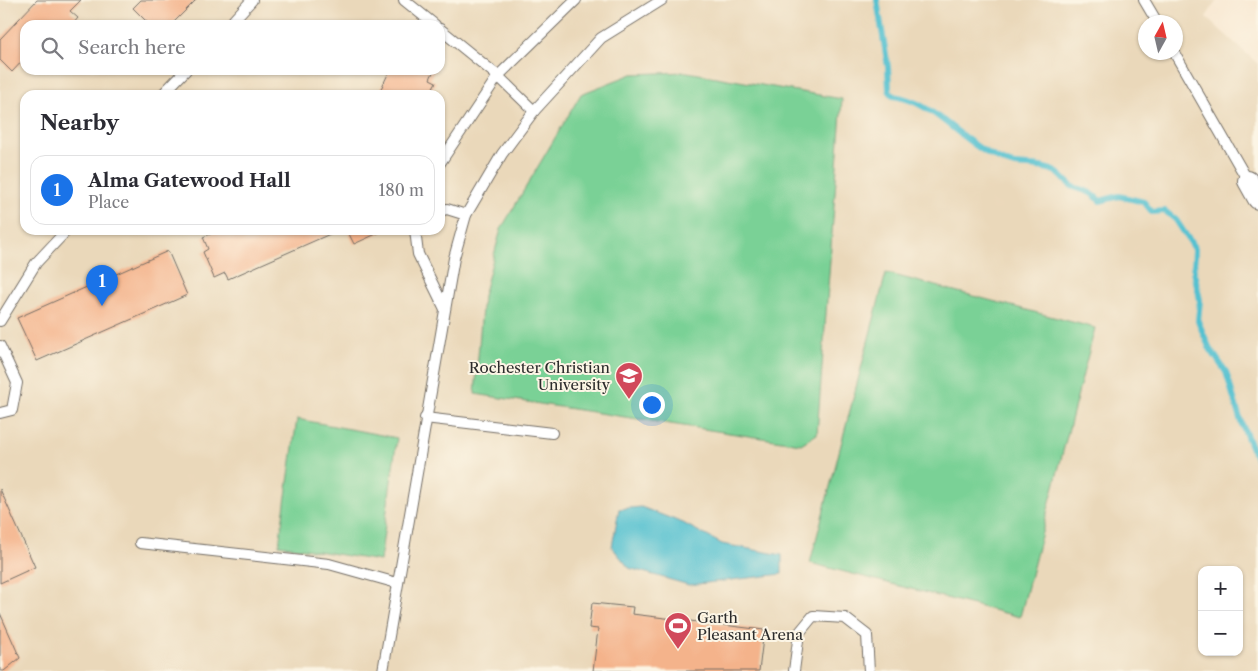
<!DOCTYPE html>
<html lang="en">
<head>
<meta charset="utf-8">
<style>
	body { margin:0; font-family:"Libre Caslon Text",serif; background:#f7f7f7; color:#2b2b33 }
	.controls { position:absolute; right:15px; bottom:15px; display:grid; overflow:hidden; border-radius:10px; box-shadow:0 1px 4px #0004 }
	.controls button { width:45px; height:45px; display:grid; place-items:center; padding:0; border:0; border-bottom:1px solid #e1e1e2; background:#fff; color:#2b2b33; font:25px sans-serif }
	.compass { position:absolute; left:1138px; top:15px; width:45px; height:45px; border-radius:50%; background:#fff; box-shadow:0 1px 4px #0004; rotate:8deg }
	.you { position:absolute; left:651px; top:404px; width:18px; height:18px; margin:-12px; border:4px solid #fff; border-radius:50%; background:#1a73e8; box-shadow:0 0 0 8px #1a73e833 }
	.badge { display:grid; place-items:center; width:32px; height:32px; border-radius:50%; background:#1a73e8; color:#fff; font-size:16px; font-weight:700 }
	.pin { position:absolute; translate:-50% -41px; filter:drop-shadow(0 1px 2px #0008) }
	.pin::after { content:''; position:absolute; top:26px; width:18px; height:15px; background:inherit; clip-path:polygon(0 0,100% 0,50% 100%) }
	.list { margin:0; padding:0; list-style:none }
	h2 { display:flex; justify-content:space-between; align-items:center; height:65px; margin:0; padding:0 20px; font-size:21px }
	h2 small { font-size:16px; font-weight:400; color:#7c7c81 }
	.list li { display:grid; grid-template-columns:32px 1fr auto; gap:15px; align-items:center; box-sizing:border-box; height:70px; margin:0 10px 10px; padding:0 10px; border:1px solid #e1e1e2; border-radius:15px }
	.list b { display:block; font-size:19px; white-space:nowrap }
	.list p { margin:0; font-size:16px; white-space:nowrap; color:#7c7c81 }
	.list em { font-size:16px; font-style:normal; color:#7c7c81 }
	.icon { flex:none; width:28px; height:28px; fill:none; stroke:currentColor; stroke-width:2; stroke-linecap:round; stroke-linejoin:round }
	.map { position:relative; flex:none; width:1258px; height:671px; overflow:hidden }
	.search { position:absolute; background:#fff; box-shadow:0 1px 4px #0004; left:20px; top:20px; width:425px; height:55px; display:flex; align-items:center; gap:12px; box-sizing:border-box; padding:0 18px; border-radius:15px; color:#7c7c81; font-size:19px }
	.panel { position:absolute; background:#fff; box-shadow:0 1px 4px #0004; left:20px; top:90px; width:425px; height:145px; border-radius:15px }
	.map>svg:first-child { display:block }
	.built { fill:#ead8ba; fill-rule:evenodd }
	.green { fill:#7ad196; stroke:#527e60 }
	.water { fill:#55c1d0; stroke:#40767e }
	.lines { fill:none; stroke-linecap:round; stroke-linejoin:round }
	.stream { stroke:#55c1d0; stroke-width:6 }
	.building { fill:#f4b38b }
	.service-casing { stroke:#736d65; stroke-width:12 }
	.minor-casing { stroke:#736d65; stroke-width:22 }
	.service { stroke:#fff; stroke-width:10 }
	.minor { stroke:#fff; stroke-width:20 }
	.labels { text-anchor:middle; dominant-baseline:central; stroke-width:4; stroke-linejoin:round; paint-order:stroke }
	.poi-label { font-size:15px; fill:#2b2b2b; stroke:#fcf5e5; text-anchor:end }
</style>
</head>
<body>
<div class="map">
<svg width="1258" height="671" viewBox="0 0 1258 671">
	<rect width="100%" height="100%" fill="#fcf5e5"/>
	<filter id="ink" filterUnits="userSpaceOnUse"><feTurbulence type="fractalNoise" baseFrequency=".02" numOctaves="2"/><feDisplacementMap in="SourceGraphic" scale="10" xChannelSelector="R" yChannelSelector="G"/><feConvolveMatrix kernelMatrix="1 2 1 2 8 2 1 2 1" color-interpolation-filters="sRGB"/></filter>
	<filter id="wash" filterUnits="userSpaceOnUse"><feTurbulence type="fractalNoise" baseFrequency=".0096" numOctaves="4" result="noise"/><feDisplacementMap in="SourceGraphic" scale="20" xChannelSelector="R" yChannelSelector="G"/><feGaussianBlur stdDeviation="1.12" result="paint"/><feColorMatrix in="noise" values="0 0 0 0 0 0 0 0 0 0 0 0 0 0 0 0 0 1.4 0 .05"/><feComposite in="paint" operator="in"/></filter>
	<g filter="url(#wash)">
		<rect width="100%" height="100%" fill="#f8e7d0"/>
		<path class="built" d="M 0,0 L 1217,0 L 1206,17 L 1258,64 L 1258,671 L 0,671 ZM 1146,22 L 1176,22 L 1176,52 L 1146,52 ZM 25,25 L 440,25 L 440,70 L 25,70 ZM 25,95 L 440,95 L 440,230 L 25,230 ZM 1202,570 L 1239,570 L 1239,652 L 1202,652 Z"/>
		<g class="green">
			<polygon points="687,72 842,99 817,434 801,444 475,394 483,296 501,229 581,94 632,74"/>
			<polygon points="886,273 1095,328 1020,617 810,563"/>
			<polygon points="297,419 397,438 380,561 279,545"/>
		</g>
		<polygon class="water" points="641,507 683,523 722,544 782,555 782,574 689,585 629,568 612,547 619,509"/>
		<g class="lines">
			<path class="stream" d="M 877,0 L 888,67 L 889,90 L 893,96 C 933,101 958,139 993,156 C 1000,160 1008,164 1015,165 C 1028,167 1044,165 1056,172 C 1063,176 1067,184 1074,187 C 1085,191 1091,191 1100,201 L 1119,196 L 1144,202 L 1152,212 L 1165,211 L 1176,220 L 1195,249 L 1194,272 L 1200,300 L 1198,321 L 1209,347 L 1226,372 L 1241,422 L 1258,463"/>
		</g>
		<g id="blocks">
			<g class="building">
				<polygon points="37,0 81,0 70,11 78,18 72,25 25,25 25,58 12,72 0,60 0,39"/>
				<polygon points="141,0 196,0 171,25 150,25 133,8"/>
				<polygon points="390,70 434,70 430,79 436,82 429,95 378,95"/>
				<polygon points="220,230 339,230 228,279 225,273 214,278 203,252 208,249 203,237"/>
				<polygon points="347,230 385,230 354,244"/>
				<polygon points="168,251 187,295 37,361 17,318"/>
				<polygon points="0,489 35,567 0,583"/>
				<polygon points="592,603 633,607 632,614 764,630 759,671 593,671 598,629 589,628"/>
				<polygon points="0,613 20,658 4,671 0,671"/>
			</g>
		</g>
	</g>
	<g filter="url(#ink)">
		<use href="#blocks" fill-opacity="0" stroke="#736d65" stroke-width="1"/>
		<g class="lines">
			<defs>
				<g id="service">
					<polyline points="404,0 435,25"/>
					<polyline points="1144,0 1157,22"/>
					<polyline points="229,25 252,0"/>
					<polyline points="440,29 498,76 576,0"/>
					<polyline points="1174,52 1248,181"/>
					<polyline points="162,95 186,70"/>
					<polyline points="440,163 498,76 534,111"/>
					<polyline points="440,211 447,209 466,215"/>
					<polyline points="415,230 418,254 445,309"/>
					<polyline points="0,321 36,263 67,230"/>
					<polyline points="0,346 17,383 12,410 0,413"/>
					<polyline points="425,418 552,433"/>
					<polyline points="140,543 329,564 397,583"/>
					<polyline points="383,671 454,258 466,215 502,154 534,111 601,38 662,0"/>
					<polyline points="794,671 799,633 813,616 845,618 867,635 869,671"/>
				</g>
				<polyline id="minor" points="1248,181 1258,199"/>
			</defs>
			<use href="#service" class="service-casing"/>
			<use href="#minor" class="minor-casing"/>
			<use href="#service" class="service"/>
			<use href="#minor" class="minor"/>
		</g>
	</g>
	<defs>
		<symbol id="university-pin" viewBox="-11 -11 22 30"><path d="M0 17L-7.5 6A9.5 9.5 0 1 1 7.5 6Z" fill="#d1495b" stroke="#fcf5e5"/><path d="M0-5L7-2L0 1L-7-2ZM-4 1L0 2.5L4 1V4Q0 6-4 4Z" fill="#fff"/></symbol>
		<symbol id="stadium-pin" viewBox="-11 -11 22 30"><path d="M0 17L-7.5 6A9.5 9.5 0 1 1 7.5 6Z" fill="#d1495b" stroke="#fcf5e5"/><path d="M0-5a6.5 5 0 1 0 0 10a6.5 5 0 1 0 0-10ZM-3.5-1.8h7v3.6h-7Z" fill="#fff"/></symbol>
	</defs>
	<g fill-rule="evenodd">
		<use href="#university-pin" x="613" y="360" width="32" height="43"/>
		<use href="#stadium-pin" x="662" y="610" width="32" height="43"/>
	</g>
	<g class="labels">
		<g class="poi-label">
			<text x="610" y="367">Rochester Christian<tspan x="610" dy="17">University</tspan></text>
			<text x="697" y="617" text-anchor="start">Garth<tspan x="697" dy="17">Pleasant Arena</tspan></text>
		</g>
	</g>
</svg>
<div class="controls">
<button>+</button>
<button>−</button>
</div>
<svg class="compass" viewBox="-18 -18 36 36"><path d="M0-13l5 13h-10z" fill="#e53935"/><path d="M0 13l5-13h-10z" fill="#7c7c81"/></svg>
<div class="you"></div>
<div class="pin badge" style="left:102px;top:306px">1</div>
<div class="search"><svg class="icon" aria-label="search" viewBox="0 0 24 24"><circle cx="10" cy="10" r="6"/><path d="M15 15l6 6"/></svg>Search here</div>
<section class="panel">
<h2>Nearby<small></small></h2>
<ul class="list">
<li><span class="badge">1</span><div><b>Alma Gatewood Hall</b><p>Place</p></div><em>180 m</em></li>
</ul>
</section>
</div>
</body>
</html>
